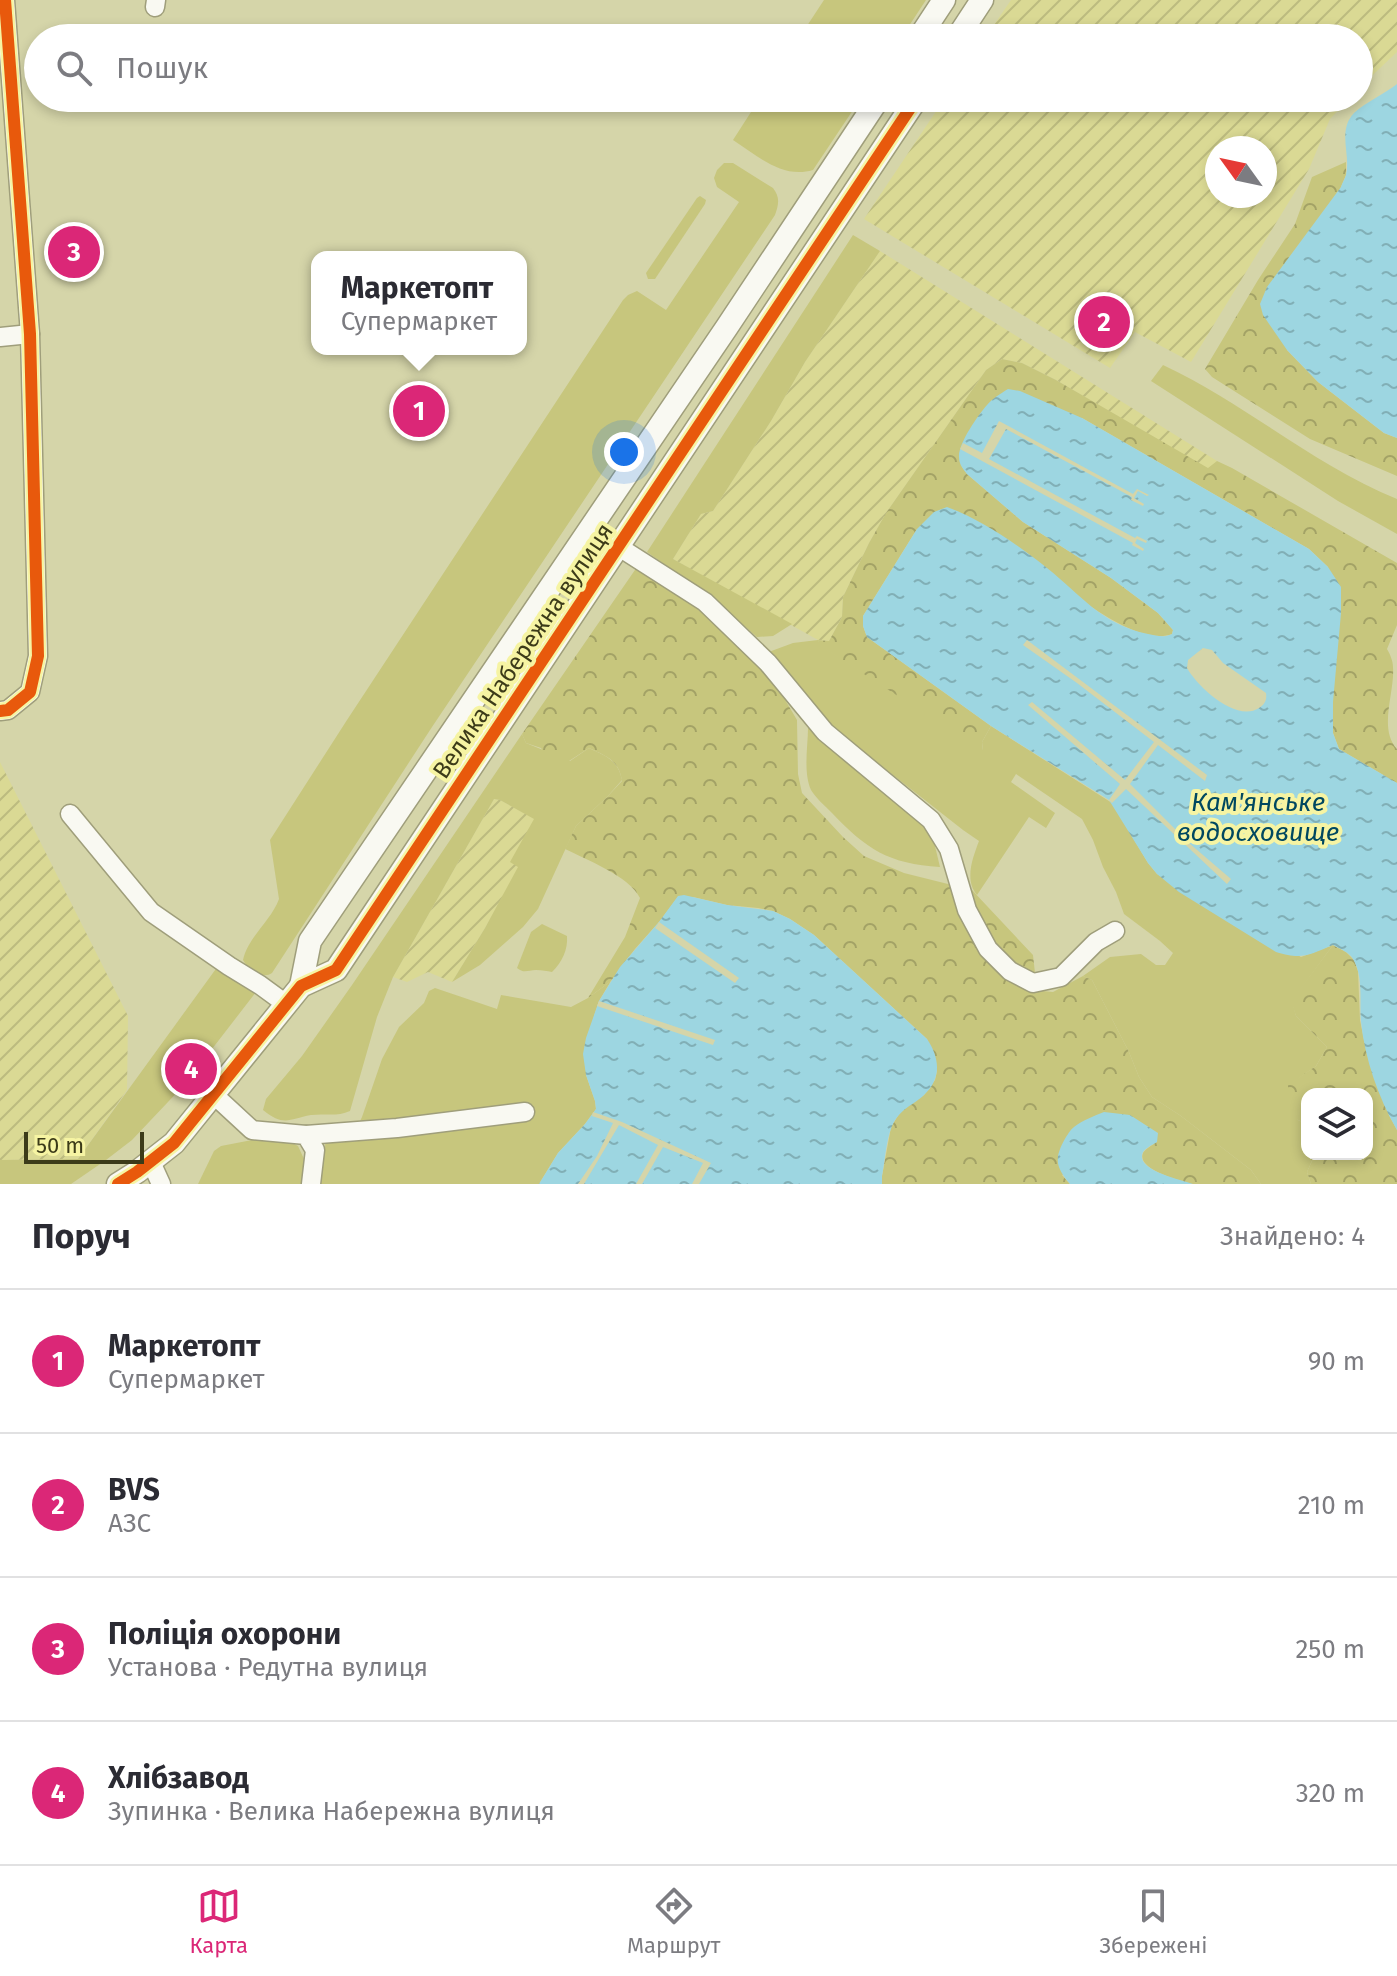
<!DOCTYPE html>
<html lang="uk">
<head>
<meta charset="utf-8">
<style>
	body { margin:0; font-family:"Fira Sans",sans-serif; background:#f2f2f3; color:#2b2b33 }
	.controls { position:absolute; right:24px; bottom:24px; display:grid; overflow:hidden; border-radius:16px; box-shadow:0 4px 12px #0003 }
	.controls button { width:72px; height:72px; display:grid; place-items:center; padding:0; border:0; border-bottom:2px solid #e1e1e2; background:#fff; color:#2b2b33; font:40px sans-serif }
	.compass { position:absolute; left:1205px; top:136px; width:72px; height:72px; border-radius:50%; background:#fff; box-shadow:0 4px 12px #0003; rotate:303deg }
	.scale { position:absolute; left:24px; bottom:20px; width:120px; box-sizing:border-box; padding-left:8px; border:4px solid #3c3b19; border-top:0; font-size:22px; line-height:28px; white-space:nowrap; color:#3c3b19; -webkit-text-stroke:6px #f6f4a3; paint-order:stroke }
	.you { position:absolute; left:624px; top:452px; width:28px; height:28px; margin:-20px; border:6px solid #fff; border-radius:50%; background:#1a73e8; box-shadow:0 0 0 12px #1a73e833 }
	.badge { display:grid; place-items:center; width:52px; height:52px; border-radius:50%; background:#db2777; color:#fff; font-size:26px; font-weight:700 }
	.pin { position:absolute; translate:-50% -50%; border:4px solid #fff; box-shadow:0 2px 8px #0006 }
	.popup { position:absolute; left:311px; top:251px; width:216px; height:104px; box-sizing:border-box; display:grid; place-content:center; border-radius:16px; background:#fff; filter:drop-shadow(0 2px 6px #0005); font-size:26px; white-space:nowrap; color:#7c7c81 }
	.popup b { font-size:30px; color:#2b2b33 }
	.popup::after { content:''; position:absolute; left:50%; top:100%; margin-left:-16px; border:16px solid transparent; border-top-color:#fff }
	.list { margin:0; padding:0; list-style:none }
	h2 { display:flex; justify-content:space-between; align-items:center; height:104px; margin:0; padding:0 32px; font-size:34px }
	h2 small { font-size:26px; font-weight:400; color:#7c7c81 }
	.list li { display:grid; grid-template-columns:52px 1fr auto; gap:24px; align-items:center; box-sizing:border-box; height:144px; padding:0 32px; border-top:2px solid #e1e1e2 }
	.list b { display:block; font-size:30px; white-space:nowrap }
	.list p { margin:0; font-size:26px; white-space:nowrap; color:#7c7c81 }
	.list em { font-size:26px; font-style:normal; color:#7c7c81 }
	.icon { flex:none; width:44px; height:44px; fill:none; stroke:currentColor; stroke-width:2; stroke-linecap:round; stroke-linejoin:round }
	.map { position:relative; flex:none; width:1397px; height:1184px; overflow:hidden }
	.search { position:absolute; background:#fff; box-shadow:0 4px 12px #0003; left:24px; right:24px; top:24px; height:88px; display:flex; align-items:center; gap:20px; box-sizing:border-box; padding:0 28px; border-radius:44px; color:#7c7c81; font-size:30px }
	.sheet { height:680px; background:#fff }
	nav { display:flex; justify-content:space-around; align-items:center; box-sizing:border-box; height:112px; border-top:2px solid #e1e1e2; background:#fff; font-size:22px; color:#7c7c81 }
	nav a { display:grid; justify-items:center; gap:4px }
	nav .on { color:#db2777 }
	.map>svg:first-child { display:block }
	.industrial { fill:url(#industrial-furrows); fill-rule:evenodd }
	.green { fill:#c7c67d }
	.forest { fill:url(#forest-crowns) }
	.water { fill:url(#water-ripples); fill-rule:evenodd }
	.pier { fill:#d5d5a9 }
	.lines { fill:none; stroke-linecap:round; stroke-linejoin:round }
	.minor-casing { stroke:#9f9e7b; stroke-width:21 }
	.tertiary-casing { stroke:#9f9e7b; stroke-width:25 }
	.minor { stroke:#f9f9f2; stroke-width:18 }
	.tertiary { stroke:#f9f9f2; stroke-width:22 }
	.cycleway-casing { stroke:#f6f4a3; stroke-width:17 }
	.cycleway { stroke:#e8590c; stroke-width:12 }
	.labels { text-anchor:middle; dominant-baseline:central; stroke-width:8; stroke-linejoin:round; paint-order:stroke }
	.street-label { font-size:24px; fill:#3c3b19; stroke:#f6f4a3 }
	.water-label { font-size:26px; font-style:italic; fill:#004860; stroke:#f6f4a3 }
</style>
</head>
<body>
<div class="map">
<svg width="1397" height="1184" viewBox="0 0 1397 1184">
	<defs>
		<pattern id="industrial-furrows" width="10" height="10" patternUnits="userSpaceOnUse" patternTransform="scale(2)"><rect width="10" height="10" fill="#dad994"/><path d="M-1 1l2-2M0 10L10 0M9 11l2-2" fill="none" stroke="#bcbb7f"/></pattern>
		<pattern id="forest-crowns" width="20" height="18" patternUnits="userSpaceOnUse" patternTransform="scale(2)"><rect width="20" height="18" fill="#c7c67d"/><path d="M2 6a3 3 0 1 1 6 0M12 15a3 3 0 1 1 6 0" fill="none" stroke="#a3a266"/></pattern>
		<pattern id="water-ripples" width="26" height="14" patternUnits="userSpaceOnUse" patternTransform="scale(2)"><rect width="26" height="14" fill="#9dd6e1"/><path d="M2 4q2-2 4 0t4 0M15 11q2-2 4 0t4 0" fill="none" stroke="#81afb6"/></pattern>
	</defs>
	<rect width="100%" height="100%" fill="#d5d5a9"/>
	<g class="industrial">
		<polygon points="1011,0 1397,0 1397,52 1359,88 1359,38 985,38"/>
		<path d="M 945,98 L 1350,98 L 1330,119 L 1309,169 L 1191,362 L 1135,332 L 1110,368 L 864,219 ZM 1265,148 L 1265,196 L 1217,196 L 1217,148 Z"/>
		<polygon points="880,251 1217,461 1208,469 1056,380 1022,363 1002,359 986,370 886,513 869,543 843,597 842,617 829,641 818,640 673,559 701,514 713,511 771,421 805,362"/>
		<polygon points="0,762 128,1016 127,1090 78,1159 0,1160"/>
		<polygon points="494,799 500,800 535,819 511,862 519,867 485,928 452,982 428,972 407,982 393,977"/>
	</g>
	<g class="green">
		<polygon points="824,0 926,0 901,38 799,38"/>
		<path d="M 760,98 L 861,98 L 813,170 C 782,179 758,156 733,140 Z"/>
		<path d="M 724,163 L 733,163 L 773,188 C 780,197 779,204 775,215 L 432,727 L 272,973 C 262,980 248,969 243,960 C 248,937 271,921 279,899 L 270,840 L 347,720 L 623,300 L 628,295 L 637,291 L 666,310 L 739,202 L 717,187 L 714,178 L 717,170 Z"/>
		<polygon points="700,196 706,200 705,204 655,279 648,279 646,273 697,198"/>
		<polygon points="853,235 880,251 805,362 771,421 713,511 701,514 673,559 792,624 773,636 757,637 710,596 647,552"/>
		<path d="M 1163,365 C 1245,403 1313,465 1397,499 L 1397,534 L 1338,501 L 1151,381 Z"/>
		<path d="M 818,640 L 820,645 L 983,750 L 982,742 L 991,726 L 1112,803 L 1148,863 L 1157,874 L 1301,957 L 1333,945 L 1292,1001 L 1296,1016 L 1327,1047 L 1316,1066 L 1288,1086 L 1298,1120 L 1307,1124 L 1307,1154 L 1315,1154 L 1307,1172 L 1311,1184 L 1261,1184 L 1251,1170 L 1181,1116 L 1152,1097 L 1139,1077 L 1129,1052 L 1092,980 L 1083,976 L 1110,957 L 1141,954 L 1156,965 L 1165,965 L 1173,953 L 1160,941 L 1124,914 L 1116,892 L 1103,867 L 1093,840 L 1082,819 L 1016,774 L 1011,782 L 1055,813 L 1046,828 L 1029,817 L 977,895 C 964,880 973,857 979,841 L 963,830 L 842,735 L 797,691 L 766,653 L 793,643 Z"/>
		<path d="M 808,728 L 820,733 L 923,817 L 934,842 L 940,867 C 889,864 866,849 832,813 C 825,806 816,798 811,790 C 803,772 808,746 808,728 Z"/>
		<path d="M 522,734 L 526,743 L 570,761 L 589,748 C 606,756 618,760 622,780 L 607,797 L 576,826 L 538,909 L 523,927 L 480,965 L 452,982 L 485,928 L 518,867 L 510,862 L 534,819 L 500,800 L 494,799 L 393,977 L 377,1017 L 350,1111 C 337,1117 325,1113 311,1115 C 289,1119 284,1127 263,1110 L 266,1099 L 302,1056 L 352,985 Z"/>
		<path d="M 542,924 L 567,936 C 568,950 562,962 552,972 C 547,971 542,970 536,970 C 528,970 524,974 517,968 L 531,932 Z"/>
		<polygon points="218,966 256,992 185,1084 132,1140 106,1160 71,1184 0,1184 0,1160 78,1159"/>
		<polygon points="611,981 599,1001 594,1016 586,1075 595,1101 596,1109 585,1124 558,1153 539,1184 319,1184 326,1140 353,1136 362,1117 382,1059 399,1027 424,1003 429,991 435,988 497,1009 501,995 571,1007 588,998"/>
		<polygon points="277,1135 298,1146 304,1159 301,1184 198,1184 214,1151 221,1146"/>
	</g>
	<g class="forest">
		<polygon points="1346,162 1346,175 1341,187 1287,350 1318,382 1384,433 1397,438 1397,476 1310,439 1212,377 1205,369 1258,280 1295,224 1312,177"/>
		<path d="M 1002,359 L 1022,363 L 1056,380 L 1208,468 L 1217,461 L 1232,468 L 1397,563 L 1397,625 L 1387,649 C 1390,654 1393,661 1393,667 C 1395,693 1378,728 1397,749 L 1397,783 L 1339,749 L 1333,733 L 1328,567 L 1309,549 L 1082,418 L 961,465 L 967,474 L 1023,522 L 1111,578 L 1158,613 L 1173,630 L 1172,634 C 1146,644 1104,616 1083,601 L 917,529 L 863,616 L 863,626 L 867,637 L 991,726 L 982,742 L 983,751 L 819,645 L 818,640 L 829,641 L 842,617 L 843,597 L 869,543 L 886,513 L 986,370 Z"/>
		<path d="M 637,567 L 698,605 L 739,641 L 784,698 L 797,720 L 798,774 L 802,793 L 843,837 L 864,856 L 904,873 L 972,890 L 1033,955 L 1035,973 L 1043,991 L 1053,992 L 1083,976 L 1092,980 L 1129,1052 L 1139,1077 L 1152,1097 L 1181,1116 L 1251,1170 L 1261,1184 C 1241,1184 1211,1184 1192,1184 C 1180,1181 1136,1169 1143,1153 C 1145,1149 1153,1145 1157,1141 L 1062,1175 L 1070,1184 L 882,1184 L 882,1176 L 891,1127 L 902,1109 L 924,1095 L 935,1080 L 937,1071 L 927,1039 L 814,935 L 790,919 L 773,911 L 758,908 L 727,905 L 693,897 L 678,897 L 659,922 L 635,949 L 611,981 L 588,998 L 625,937 L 640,898 C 629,876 587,860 565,849 L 576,826 L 607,797 L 622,781 C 619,760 606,756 589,748 L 569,761 L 549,761 L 541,748 L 526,743 L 522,734 Z"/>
		<polygon points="1333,945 1346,952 1354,960 1358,971 1360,1020 1365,1045 1389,1115 1397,1130 1397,1184 1311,1184 1307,1172 1315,1154 1367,1154 1367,1094 1307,1094 1307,1124 1298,1120 1288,1110 1288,1085 1316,1066 1327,1047 1296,1016 1291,1001"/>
	</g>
	<g class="water">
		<path d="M 1397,84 L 1397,438 L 1384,433 L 1318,382 L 1287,350 L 1263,315 L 1260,304 L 1267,287 L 1341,187 C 1342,183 1345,179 1346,175 C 1351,154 1337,131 1354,113 C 1366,102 1384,94 1397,84 Z"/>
		<path d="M 1008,389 L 1020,391 L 1082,418 L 1309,549 L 1328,567 L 1341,587 L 1341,613 L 1333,702 L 1333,733 L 1339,749 L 1397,783 L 1397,1130 C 1378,1097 1365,1059 1361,1022 C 1359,1002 1364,977 1353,959 C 1349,952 1340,949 1333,945 C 1309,955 1302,960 1276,952 L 1179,892 L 1157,874 L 1148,863 L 1109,800 L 991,726 L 867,637 L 863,626 L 863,616 L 917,529 L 934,512 L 947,507 C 982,520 1017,544 1047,568 C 1081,595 1101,624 1148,634 C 1157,636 1164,638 1172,634 L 1173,630 L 1158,613 L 1111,578 L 1023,522 L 967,474 C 963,469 959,464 959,457 C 958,444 978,415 987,405 C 993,398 1000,394 1008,389 ZM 1203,648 L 1212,650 L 1223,663 L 1266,693 C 1267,700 1265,704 1259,708 C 1236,723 1197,686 1187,668 L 1188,660 Z"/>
		<path d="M 684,895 L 727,905 L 773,911 L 790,919 L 814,935 L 927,1039 C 940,1058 942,1079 923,1096 C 910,1107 900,1109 892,1126 C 886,1141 885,1161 882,1176 L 882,1184 L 539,1184 L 558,1153 L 585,1124 L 596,1109 L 595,1101 L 586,1075 L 583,1054 L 586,1038 L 599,1001 L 620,967 L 659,922 L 678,896 Z"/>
		<path d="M 1104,1112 L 1130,1115 L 1158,1133 L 1157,1142 C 1152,1145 1143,1149 1142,1155 C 1139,1171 1182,1180 1193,1184 L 1070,1184 C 1055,1166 1054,1158 1066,1137 C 1069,1133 1070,1130 1074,1127 C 1083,1120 1094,1116 1104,1112 Z"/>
	</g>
	<g class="pier">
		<polygon points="999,421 1133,494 1137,489 1149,495 1147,496 1138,491 1134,498 1144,504 1143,506 1131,500 1132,497 1006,429 989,459 1135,538 1137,536 1147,541 1146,543 1137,539 1135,543 1144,549 1143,551 1132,545 1133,543 960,449 963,443 982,453"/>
		<polygon points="1027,640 1207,775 1205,781 1158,745 1130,784 1189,843 1231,879 1227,884 1126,789 1112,803 1109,800 1120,784 1028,705 1032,702 1125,780 1154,742 1077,683 1023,645"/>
		<polygon points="659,922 739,978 735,983 655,928"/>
		<polygon points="599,1001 715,1040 713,1045 597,1006"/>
		<polygon points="593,1112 622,1122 711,1163 699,1184 692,1184 703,1163 663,1147 642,1184 636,1184 658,1145 619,1125 584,1184 578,1184 597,1156 613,1123 592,1116"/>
	</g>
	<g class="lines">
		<defs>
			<g id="minor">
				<polyline points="155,7 156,0"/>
				<polyline points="0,337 30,334"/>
				<polyline points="619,547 705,602 768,663 825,732 931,820 949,849 967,910 988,949 1010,971 1033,983 1061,977 1096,942 1115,931"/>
				<polyline points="0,711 8,710 30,692 38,656 30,334 5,0"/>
				<polyline points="70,814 151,912 229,966 260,985 286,1004"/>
				<polyline points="213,1094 252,1130 306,1135 315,1150 311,1184"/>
				<polyline points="306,1135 397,1128 525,1112"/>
				<polyline points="151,1162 161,1184"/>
			</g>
			<g id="tertiary">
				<polyline points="919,38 944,0"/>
				<polyline points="957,38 982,0"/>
				<polyline points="301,986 310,941 727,327 879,98"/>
				<polyline points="118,1184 137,1172 174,1143 301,986 336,970 917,98"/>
			</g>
		</defs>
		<use href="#minor" class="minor-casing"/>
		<use href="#tertiary" class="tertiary-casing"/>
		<use href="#minor" class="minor"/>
		<use href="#tertiary" class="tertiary"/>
		<defs>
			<g id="cycleway">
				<polyline points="0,711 8,710 30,692 38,656 30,334 5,0"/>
				<polyline points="118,1184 137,1172 174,1143 301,986 336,970 917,98"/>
			</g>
		</defs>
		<use href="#cycleway" class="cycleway-casing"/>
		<use href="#cycleway" class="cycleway"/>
	</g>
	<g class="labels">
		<g class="street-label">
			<text transform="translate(523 651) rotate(-56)">Велика Набережна вулиця</text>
		</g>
		<g class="water-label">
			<text x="1258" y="802">Кам'янське<tspan x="1258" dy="30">водосховище</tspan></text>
		</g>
	</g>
</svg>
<div class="controls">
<button><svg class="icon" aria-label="layers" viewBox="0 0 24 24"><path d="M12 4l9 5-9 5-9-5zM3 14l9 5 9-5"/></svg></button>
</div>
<svg class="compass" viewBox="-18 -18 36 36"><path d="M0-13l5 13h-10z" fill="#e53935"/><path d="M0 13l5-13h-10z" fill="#7c7c81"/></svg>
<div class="scale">50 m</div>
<div class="you"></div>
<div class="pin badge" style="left:419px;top:411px">1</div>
<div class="popup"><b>Маркетопт</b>Супермаркет</div>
<div class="pin badge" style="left:1104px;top:322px">2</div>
<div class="pin badge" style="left:74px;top:252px">3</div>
<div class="pin badge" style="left:191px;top:1069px">4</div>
<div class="search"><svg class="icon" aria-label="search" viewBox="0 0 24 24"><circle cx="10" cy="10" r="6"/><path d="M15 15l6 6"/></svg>Пошук</div>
</div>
<section class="sheet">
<h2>Поруч<small>Знайдено: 4</small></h2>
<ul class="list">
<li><span class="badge">1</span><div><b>Маркетопт</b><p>Супермаркет</p></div><em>90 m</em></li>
<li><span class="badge">2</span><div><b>BVS</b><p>АЗС</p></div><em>210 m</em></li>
<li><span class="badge">3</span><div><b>Поліція охорони</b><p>Установа · Редутна вулиця</p></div><em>250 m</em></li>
<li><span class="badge">4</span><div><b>Хлібзавод</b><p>Зупинка · Велика Набережна вулиця</p></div><em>320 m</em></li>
</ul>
</section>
<nav>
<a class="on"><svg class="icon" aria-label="map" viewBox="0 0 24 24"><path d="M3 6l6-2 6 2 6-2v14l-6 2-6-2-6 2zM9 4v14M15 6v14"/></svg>Карта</a>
<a><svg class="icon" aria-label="directions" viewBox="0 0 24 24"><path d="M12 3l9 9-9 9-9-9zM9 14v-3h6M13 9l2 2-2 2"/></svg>Маршрут</a>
<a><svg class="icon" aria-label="saved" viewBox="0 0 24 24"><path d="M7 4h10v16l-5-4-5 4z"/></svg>Збережені</a>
</nav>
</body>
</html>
